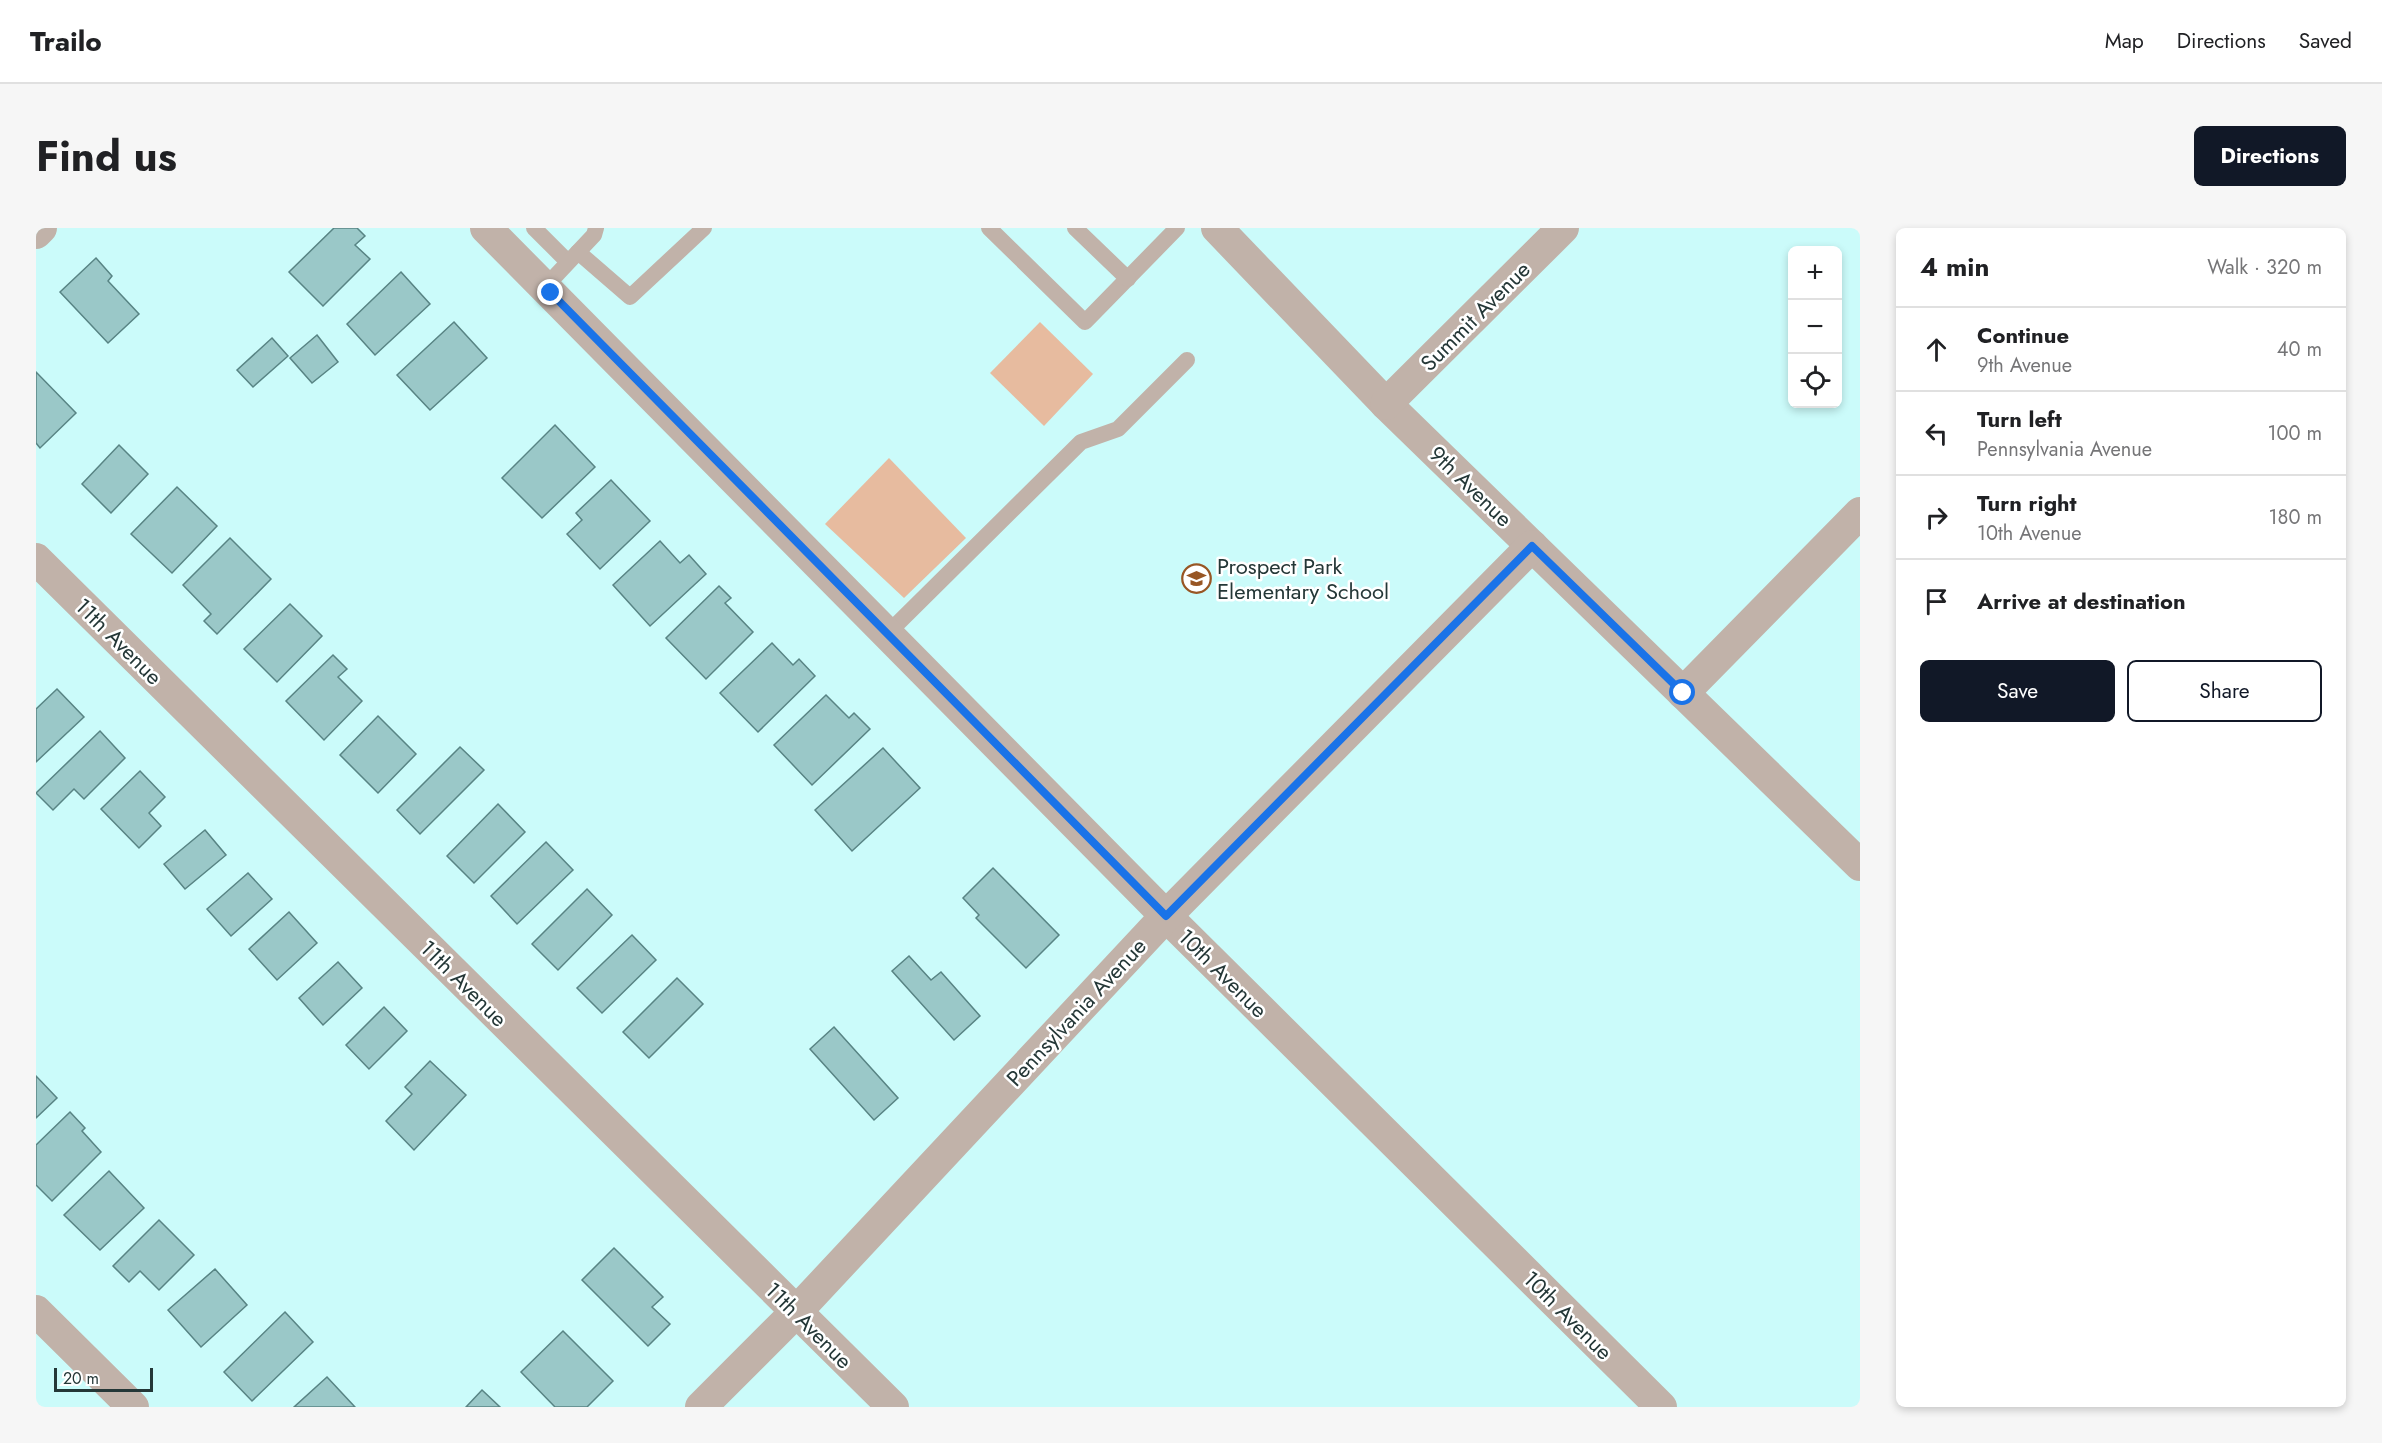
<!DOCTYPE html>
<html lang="en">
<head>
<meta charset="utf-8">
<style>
	body { margin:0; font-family:Jost,sans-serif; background:#f6f6f6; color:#202124 }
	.controls { position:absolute; right:18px; top:18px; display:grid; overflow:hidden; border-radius:9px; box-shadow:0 3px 9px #0003 }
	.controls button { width:54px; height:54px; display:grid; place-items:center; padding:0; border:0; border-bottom:2px solid #e0e0e0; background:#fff; color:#202124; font:30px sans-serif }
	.scale { position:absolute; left:18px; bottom:15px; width:99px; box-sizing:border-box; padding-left:6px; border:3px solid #243737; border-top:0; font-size:16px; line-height:21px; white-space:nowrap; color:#243737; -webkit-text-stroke:4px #fff; paint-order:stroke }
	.stop { position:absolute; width:18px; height:18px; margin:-14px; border:4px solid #1a73e8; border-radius:50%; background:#fff }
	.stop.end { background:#1a73e8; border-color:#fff; box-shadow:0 2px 6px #0008 }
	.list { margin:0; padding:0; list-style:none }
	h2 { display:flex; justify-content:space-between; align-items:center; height:78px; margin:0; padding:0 24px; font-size:26px }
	h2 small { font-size:20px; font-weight:400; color:#757577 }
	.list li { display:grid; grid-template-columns:39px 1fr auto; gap:18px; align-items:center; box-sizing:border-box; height:84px; padding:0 24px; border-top:2px solid #e0e0e0 }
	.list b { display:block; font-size:22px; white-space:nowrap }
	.list p { margin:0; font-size:20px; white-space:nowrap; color:#757577 }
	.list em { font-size:20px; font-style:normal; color:#757577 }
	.actions { display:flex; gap:12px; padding:18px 24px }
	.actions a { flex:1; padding:14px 0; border:2px solid #111827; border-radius:9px; text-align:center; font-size:21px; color:#111827 }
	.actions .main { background:#111827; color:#fff }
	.icon { flex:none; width:33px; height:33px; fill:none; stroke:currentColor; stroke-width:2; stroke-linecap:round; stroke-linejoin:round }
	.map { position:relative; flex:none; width:1824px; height:1179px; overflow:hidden; border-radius:9px }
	header { display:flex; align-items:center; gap:36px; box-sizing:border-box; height:84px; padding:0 30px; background:#fff; border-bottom:2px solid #e0e0e0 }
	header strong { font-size:28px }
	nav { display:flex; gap:33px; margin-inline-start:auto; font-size:21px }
	.intro { display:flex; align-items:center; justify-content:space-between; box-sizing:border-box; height:144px; padding:0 36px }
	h1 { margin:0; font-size:42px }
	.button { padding:15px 27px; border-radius:9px; background:#111827; color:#fff; font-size:21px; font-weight:700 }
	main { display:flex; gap:36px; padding:0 36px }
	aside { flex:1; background:#fff; border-radius:9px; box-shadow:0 3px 9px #0003 }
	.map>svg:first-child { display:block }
	.green { fill:#e7bb9f }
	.building { fill:#9ac8c8; stroke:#588484; stroke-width:1.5 }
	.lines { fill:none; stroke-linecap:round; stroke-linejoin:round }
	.service { stroke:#c1b2a9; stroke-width:16 }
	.minor { stroke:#c1b2a9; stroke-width:32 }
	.route { stroke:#1a73e8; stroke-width:8 }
	.labels { text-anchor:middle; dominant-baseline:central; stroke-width:5; stroke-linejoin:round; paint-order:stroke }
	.street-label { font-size:22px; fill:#243737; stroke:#fff }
	.poi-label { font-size:22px; fill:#243737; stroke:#fff; text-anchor:start }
</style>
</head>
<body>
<header>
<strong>Trailo</strong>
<nav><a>Map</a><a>Directions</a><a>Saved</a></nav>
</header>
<div class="intro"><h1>Find us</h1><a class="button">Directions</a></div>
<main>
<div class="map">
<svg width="1824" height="1179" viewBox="0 0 1824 1179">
	<rect width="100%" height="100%" fill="#cbfbfa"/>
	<g class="green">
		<polygon points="1004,94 1057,146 1008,198 954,145"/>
		<polygon points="853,230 930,310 868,370 789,296"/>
	</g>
	<g class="building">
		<polygon points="298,0 321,0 329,8 319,17 334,31 287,78 253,44"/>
		<polygon points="60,30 76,48 72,53 103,86 72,115 24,64"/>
		<polygon points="365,44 394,76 339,127 311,96"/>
		<polygon points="418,94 451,130 394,182 361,147"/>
		<polygon points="281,107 302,134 276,155 254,130"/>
		<polygon points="236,110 252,128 217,159 201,142"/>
		<polygon points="0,144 40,185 4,220 0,215"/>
		<polygon points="519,197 559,239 506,290 466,250"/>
		<polygon points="83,217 112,246 75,285 46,256"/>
		<polygon points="575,252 614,293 564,341 531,306 546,292 540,285"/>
		<polygon points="141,259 181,298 136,345 95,306"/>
		<polygon points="194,310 235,351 181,406 168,393 175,386 147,357"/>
		<polygon points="624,313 644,335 653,327 670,346 614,398 577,357"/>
		<polygon points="683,358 695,370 689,375 717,404 670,451 630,410"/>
		<polygon points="254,376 286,408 241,454 208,421"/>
		<polygon points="736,415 757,437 763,431 779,448 722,504 684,465"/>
		<polygon points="297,427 311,441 302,449 326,473 288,512 250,473"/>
		<polygon points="21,461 48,489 0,534 0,481"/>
		<polygon points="790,467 813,490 818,485 834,501 776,557 738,517"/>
		<polygon points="342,488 380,526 342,565 304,527"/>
		<polygon points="64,503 89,530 48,571 38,561 17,582 0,565"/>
		<polygon points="424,519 448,542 384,606 361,582"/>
		<polygon points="847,520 884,560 816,623 779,582"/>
		<polygon points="104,543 129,569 113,585 125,598 103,620 65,581"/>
		<polygon points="462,576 489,604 438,655 411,628"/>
		<polygon points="169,602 190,627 149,661 128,636"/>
		<polygon points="510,614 537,642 481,696 455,668"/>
		<polygon points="957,640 1023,707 990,740 940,690 943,687 927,670"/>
		<polygon points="212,645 236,671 195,708 171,681"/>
		<polygon points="551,661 576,687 522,742 496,716"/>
		<polygon points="253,684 281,715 241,752 213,721"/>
		<polygon points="596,707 620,732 566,785 541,760"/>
		<polygon points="873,728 895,752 905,744 944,788 918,812 856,743"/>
		<polygon points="302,734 326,760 287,797 263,770"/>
		<polygon points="641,750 667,776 613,830 587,804"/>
		<polygon points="348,779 371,803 333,841 310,817"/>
		<polygon points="798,799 862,870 838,892 774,821"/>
		<polygon points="394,833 430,867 378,922 350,893 376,866 369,859"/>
		<polygon points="0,848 21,870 0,890"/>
		<polygon points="34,884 49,900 46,903 65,924 16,973 0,957 0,917"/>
		<polygon points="73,943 108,980 64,1022 28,987"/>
		<polygon points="123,992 158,1027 123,1062 104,1043 93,1054 77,1038"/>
		<polygon points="578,1020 627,1069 616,1079 634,1096 612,1118 546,1052"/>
		<polygon points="179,1041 211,1077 165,1119 132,1082"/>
		<polygon points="249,1084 277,1114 216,1173 188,1144"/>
		<polygon points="527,1103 577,1153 551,1179 519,1179 485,1144"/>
		<polygon points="291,1149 319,1179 258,1179"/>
		<polygon points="446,1162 464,1179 430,1179"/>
	</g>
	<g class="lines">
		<g class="service">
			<polyline points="498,0 532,34"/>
			<polyline points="953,0 1049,94 1141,0"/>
			<polyline points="1039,0 1092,51"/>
			<polyline points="542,24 594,69 668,0"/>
			<polyline points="509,59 558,7 560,0"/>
			<polyline points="851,406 1045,214 1082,201 1151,132"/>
		</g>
		<g class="minor">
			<polyline points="450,0 1130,688 1625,1179"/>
			<polyline points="1181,0 1350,176 1824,637"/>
			<polyline points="0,5 5,0"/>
			<polyline points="1350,176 1527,0"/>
			<polyline points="0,331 857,1179"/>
			<polyline points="1647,465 1824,285"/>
			<polyline points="0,1083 97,1179"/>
			<polyline points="665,1179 760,1084 1130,688 1496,318"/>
		</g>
	</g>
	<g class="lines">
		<polyline class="route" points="515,65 1130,688 1496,318 1647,465"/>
	</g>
	<defs>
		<symbol id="school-ring" viewBox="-11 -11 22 22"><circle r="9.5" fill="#fff" stroke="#985624" stroke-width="1.5"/><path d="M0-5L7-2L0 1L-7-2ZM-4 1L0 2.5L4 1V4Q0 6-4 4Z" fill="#985624"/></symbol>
	</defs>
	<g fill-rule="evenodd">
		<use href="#school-ring" x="1144" y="334" width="33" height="33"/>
	</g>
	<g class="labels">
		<g class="street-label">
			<text transform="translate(1439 88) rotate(-45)">Summit Avenue</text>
			<text transform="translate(1435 258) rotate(44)">9th Avenue</text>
			<text transform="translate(83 413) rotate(45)">11th Avenue</text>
			<text transform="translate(1187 745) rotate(45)">10th Avenue</text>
			<text transform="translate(428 755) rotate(45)">11th Avenue</text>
			<text transform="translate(1040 784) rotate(-47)">Pennsylvania Avenue</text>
			<text transform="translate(1532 1087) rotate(45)">10th Avenue</text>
			<text transform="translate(773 1097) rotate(45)">11th Avenue</text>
		</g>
		<g class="poi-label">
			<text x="1181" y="338">Prospect Park<tspan x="1181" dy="25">Elementary School</tspan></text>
		</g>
	</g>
</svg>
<div class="controls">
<button>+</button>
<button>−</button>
<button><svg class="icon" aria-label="locate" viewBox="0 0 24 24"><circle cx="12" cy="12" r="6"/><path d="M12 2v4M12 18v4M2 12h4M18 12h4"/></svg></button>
</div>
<div class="scale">20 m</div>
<div class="stop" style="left:1647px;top:465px"></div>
<div class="stop end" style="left:515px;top:65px"></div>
</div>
<aside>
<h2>4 min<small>Walk · 320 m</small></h2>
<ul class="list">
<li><svg class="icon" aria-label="ahead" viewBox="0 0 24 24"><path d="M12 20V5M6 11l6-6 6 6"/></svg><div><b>Continue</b><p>9th Avenue</p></div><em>40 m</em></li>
<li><svg class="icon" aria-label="left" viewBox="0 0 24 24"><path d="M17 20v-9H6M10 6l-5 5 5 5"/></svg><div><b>Turn left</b><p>Pennsylvania Avenue</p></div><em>100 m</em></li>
<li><svg class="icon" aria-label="right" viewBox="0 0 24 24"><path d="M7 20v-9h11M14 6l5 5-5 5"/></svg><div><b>Turn right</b><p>10th Avenue</p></div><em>180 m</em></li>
<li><svg class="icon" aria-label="arrive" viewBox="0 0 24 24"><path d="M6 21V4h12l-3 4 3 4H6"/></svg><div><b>Arrive at destination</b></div></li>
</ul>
<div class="actions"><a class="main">Save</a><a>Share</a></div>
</aside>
</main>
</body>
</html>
